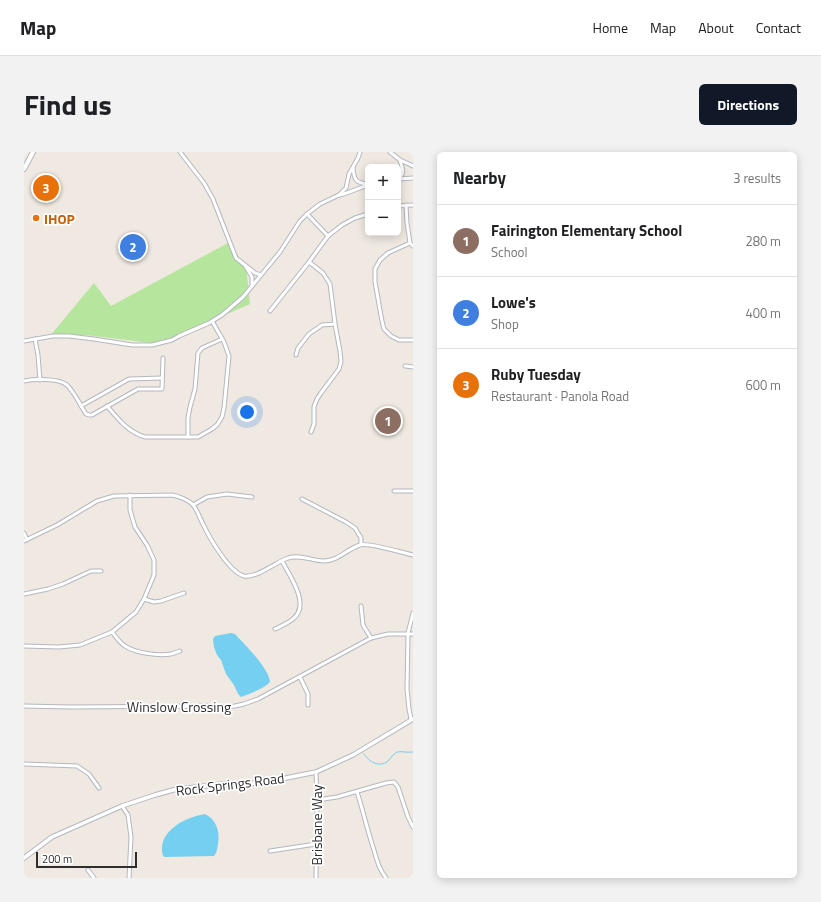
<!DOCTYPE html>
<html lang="en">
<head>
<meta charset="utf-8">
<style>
	body { margin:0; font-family:"Titillium Web",sans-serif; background:#f2f2f2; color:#202124 }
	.controls { position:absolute; right:12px; top:12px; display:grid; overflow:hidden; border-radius:6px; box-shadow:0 2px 10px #0003 }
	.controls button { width:36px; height:36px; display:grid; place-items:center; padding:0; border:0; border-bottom:1px solid #e0e0e0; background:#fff; color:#202124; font:20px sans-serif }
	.scale { position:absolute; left:12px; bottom:10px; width:101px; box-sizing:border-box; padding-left:4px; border:2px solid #2e2e2e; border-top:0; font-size:11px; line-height:14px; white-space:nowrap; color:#2e2e2e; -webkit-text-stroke:3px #fff; paint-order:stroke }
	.you { position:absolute; left:223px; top:260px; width:14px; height:14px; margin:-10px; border:3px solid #fff; border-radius:50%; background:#1a73e8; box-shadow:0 0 0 6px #1a73e833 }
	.badge { display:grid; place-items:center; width:26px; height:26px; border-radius:50%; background:#111827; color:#fff; font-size:13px; font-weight:700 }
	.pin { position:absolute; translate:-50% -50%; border:2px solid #fff; box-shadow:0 1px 4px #0006 }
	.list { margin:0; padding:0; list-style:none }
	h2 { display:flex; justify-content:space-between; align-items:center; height:52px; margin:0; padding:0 16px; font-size:17px }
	h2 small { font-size:13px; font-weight:400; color:#757577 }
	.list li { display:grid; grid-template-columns:26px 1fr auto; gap:12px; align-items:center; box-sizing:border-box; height:72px; padding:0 16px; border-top:1px solid #e0e0e0 }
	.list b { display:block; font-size:15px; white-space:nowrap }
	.list p { margin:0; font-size:13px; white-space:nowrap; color:#757577 }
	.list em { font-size:13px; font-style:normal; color:#757577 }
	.map { position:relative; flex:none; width:389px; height:726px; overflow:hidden; border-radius:6px }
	header { display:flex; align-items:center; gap:24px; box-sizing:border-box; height:56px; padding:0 20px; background:#fff; border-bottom:1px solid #e0e0e0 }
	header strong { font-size:19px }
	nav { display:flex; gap:22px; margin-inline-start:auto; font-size:14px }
	.intro { display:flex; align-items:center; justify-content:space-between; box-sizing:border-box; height:96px; padding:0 24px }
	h1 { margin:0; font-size:28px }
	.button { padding:10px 18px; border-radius:6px; background:#111827; color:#fff; font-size:14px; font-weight:700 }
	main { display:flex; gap:24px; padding:0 24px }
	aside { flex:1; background:#fff; border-radius:6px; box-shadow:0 2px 10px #0003 }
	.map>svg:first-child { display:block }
	.green { fill:#b6e59e }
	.water { fill:#75cff0 }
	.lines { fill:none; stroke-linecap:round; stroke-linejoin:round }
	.stream { stroke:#75cff0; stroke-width:1 }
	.minor-casing { stroke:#b4b7c1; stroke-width:5 }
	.tertiary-casing { stroke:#b4b7c1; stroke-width:5.5 }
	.secondary-casing { stroke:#b4b7c1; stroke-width:6 }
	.minor { stroke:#fff; stroke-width:3 }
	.tertiary { stroke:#fff; stroke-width:3.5 }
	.secondary { stroke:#fff; stroke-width:4 }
	.food-dot { fill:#e8710a; stroke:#fff; stroke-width:1.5 }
	.labels { text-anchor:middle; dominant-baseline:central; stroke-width:3.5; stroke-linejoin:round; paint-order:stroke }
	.food-label { font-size:14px; font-weight:bold; fill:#c56008; stroke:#fff; text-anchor:start }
	.street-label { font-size:14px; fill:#2e2e2e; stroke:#fff }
</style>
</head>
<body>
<header>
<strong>Map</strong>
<nav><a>Home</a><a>Map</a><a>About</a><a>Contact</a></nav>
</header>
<div class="intro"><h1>Find us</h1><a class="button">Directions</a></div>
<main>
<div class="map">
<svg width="389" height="726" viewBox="0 0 389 726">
	<rect width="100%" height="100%" fill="#efe9e1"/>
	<polygon class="green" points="204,91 222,114 226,152 135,192 62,183 26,184 70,131 87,154"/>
	<g class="water">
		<path d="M 207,481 L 211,482 C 221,493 245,516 246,530 C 239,537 227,541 217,545 L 214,542 L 210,533 L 202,522 L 197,508 L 193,503 L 190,495 L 189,487 L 191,484 Z"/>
		<path d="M 181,662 C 193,668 196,680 194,692 C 193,697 193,701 190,704 L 141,705 L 139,704 C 132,680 161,665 181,662 Z"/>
	</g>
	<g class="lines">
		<path class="stream" d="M 340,602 C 345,610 355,616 364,609 C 367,606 369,602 373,600 C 378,599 384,601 389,600"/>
		<defs>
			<g id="minor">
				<polyline points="156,0 180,31 189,47 212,106 231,121 237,123"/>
				<polyline points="366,0 376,8 389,14"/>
				<path d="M 329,16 C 330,28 332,31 344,32"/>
				<path d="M 374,27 C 382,20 378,17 376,8"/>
				<polyline points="375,27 389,26"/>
				<polyline points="315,43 320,42 344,33"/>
				<polyline points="382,53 383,71 386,91 389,94"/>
				<polyline points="374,54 389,53"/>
				<polyline points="283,62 304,84"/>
				<polyline points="386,91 364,101 356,108 351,117 351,130 358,169 360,177 367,184 375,188 389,188"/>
				<polyline points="285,110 299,121 306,132 311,172 316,199 317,210 315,217 297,241 293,247 290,255 290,272 287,280"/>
				<polyline points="222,115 228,125 228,134"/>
				<polyline points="246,159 285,110 304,84 318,73 331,66 344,62"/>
				<polyline points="11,187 14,203 16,228"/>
				<polyline points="0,189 29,184 45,184 70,187 108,193 128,193 148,188 155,184 185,171 198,163 219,145 256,100 276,69 283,62 296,52 315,43 322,36 325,22 334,6 336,0"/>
				<polyline points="272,203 274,196 285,182 298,173 311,172"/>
				<polyline points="381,214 389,215"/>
				<path d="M 0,229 C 10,227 35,226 43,233 C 51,241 56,253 62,262 L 65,263 L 68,263 L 114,237 L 138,237 L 139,206"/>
				<polyline points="57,254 105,227 138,226"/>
				<path d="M 83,254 C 94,267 104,280 121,285 L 174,285 L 188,277 L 193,273 L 198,265 L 200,256 L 205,204 L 200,190 L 188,169"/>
				<polyline points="164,285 164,266 166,255 171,237 174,201 178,196 198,187"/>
				<polyline points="370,339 389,339"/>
				<polyline points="278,347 322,370 331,376 337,386 337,392"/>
				<polyline points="169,353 183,345 203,342 228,345"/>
				<polyline points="0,381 3,388"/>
				<path d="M 0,389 L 33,373 L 73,349 L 90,344 L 148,343 C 154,344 165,348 169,353 C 173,357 176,367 179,372 C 185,385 205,420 220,424 C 233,426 252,410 264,406 C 277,402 288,409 300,409 C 314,409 323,397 336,393 C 344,390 379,401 389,403"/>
				<polyline points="0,442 24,437 39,432 67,419 77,419"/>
				<polyline points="120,447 130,450 137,449 160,441"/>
				<polyline points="337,454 339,473 347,486"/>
				<path d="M 251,477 C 257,474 265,471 270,466 C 286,452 266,424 258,409"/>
				<path d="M 88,480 C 92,485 96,491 101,494 C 111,501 134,504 147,502 C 150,501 153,500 156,499"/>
				<polyline points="0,494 35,495 56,493 88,480 112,460 120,447 130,423 130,408 123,393 111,375 106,358 106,343"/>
				<polyline points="276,525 284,542 284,553"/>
				<polyline points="0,554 47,555 183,554 196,555 211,554 220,552 234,547 347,486 364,482 389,482"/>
				<polyline points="387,567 385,557 383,537 384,481 389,461"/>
				<polyline points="0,612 53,614 65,622 75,636"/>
				<polyline points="292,620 293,648 292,726"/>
				<path d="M 333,640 C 339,658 343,677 349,695 C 353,708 354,715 362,726"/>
				<polyline points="293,648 313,645 362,631 370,630 374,635 384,665 389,675"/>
				<polyline points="98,654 104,663 107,685 105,726"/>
				<polyline points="246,699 292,692"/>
				<polyline points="64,718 70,726"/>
			</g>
			<polyline id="tertiary" points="0,706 28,685 98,654 131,643 149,638 164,636 199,632 237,631 292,620 329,603 389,567"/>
			<polyline id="secondary" points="0,17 9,0"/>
		</defs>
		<use href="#minor" class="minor-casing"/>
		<use href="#tertiary" class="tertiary-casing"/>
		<use href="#secondary" class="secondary-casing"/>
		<use href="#minor" class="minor"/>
		<use href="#tertiary" class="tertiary"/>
		<use href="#secondary" class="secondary"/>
	</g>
	<circle class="food-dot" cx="12" cy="66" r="4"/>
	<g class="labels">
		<g class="food-label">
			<text x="20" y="66">IHOP</text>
		</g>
		<g class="street-label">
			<text x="155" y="554">Winslow Crossing</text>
			<text transform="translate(206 632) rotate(-7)">Rock Springs Road</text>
			<text transform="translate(292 673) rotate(-90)">Brisbane Way</text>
		</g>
	</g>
</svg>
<div class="controls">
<button>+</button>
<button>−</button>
</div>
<div class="scale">200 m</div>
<div class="you"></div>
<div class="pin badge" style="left:364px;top:269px;background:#8d6e63">1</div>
<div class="pin badge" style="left:109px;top:95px;background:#3f7fe0">2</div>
<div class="pin badge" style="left:22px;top:36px;background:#e8710a">3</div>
</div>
<aside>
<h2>Nearby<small>3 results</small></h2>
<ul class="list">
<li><span class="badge" style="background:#8d6e63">1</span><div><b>Fairington Elementary School</b><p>School</p></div><em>280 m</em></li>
<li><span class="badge" style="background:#3f7fe0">2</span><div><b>Lowe's</b><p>Shop</p></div><em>400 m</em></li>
<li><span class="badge" style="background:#e8710a">3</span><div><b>Ruby Tuesday</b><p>Restaurant · Panola Road</p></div><em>600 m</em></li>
</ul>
</aside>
</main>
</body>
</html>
